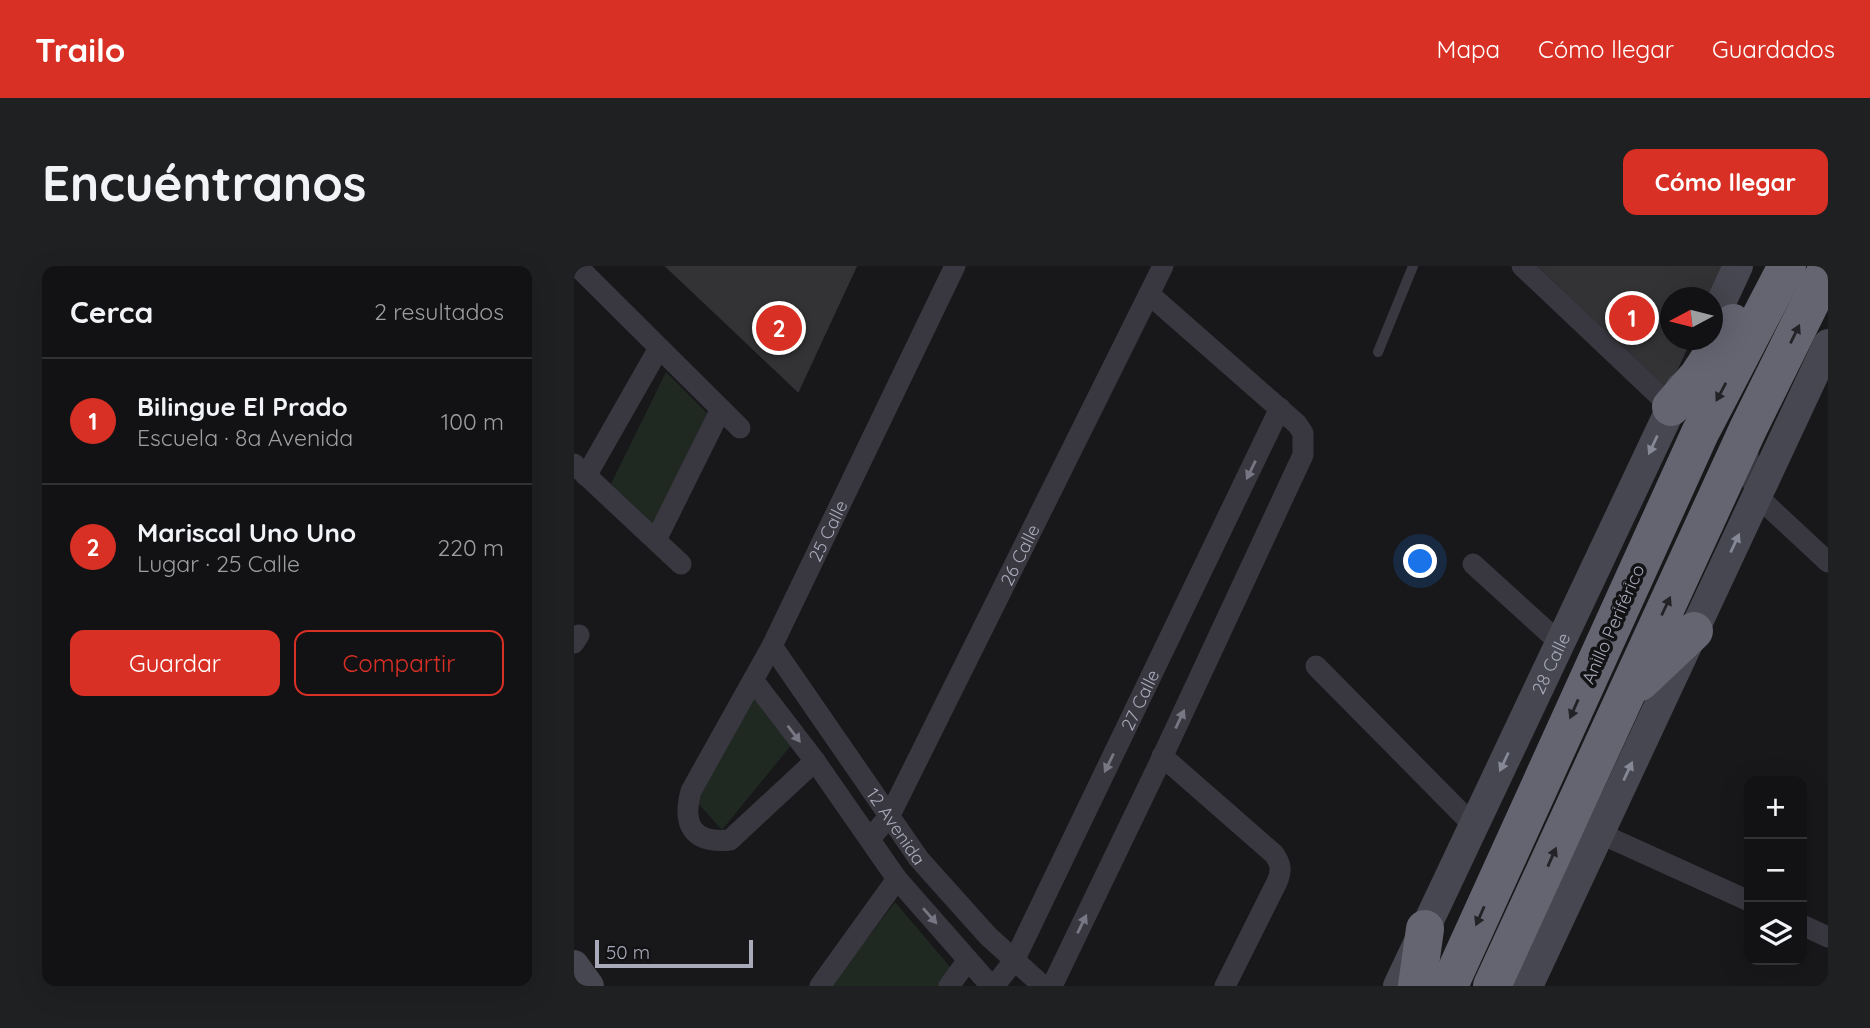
<!DOCTYPE html>
<html lang="es">
<head>
<meta charset="utf-8">
<style>
	body { margin:0; font-family:Quicksand,sans-serif; background:#1f2022; color:#f1f3f6 }
	.controls { position:absolute; right:21px; bottom:21px; display:grid; overflow:hidden; border-radius:14px; box-shadow:0 7px 28px #0002 }
	.controls button { width:63px; height:63px; display:grid; place-items:center; padding:0; border:0; border-bottom:2px solid #313234; background:#121214; color:#f1f3f6; font:35px sans-serif }
	.compass { position:absolute; left:1086px; top:21px; width:63px; height:63px; border-radius:50%; background:#121214; box-shadow:0 7px 28px #0002; rotate:263deg }
	.scale { position:absolute; left:21px; bottom:18px; width:158px; box-sizing:border-box; padding-left:7px; border:4px solid #a9abbb; border-top:0; font-size:19px; line-height:24px; white-space:nowrap; color:#a9abbb; -webkit-text-stroke:5px #131315; paint-order:stroke }
	.you { position:absolute; left:847px; top:296px; width:24px; height:24px; margin:-18px; border:5px solid #fff; border-radius:50%; background:#1a73e8; box-shadow:0 0 0 10px #1a73e833 }
	.badge { display:grid; place-items:center; width:46px; height:46px; border-radius:50%; background:#d93025; color:#fff; font-size:23px; font-weight:700 }
	.pin { position:absolute; translate:-50% -50%; border:4px solid #fff; box-shadow:0 2px 7px #0006 }
	.list { margin:0; padding:0; list-style:none }
	h2 { display:flex; justify-content:space-between; align-items:center; height:91px; margin:0; padding:0 28px; font-size:30px }
	h2 small { font-size:23px; font-weight:400; color:#9c9ea0 }
	.list li { display:grid; grid-template-columns:46px 1fr auto; gap:21px; align-items:center; box-sizing:border-box; height:126px; padding:0 28px; border-top:2px solid #313234 }
	.list b { display:block; font-size:26px; white-space:nowrap }
	.list p { margin:0; font-size:23px; white-space:nowrap; color:#9c9ea0 }
	.list em { font-size:23px; font-style:normal; color:#9c9ea0 }
	.actions { display:flex; gap:14px; padding:21px 28px }
	.actions a { flex:1; padding:16px 0; border:2px solid #d93025; border-radius:14px; text-align:center; font-size:24px; color:#d93025 }
	.actions .main { background:#d93025; color:#fff }
	.icon { flex:none; width:38px; height:38px; fill:none; stroke:currentColor; stroke-width:2; stroke-linecap:round; stroke-linejoin:round }
	.map { position:relative; flex:none; width:1254px; height:720px; overflow:hidden; border-radius:14px }
	header { display:flex; align-items:center; gap:42px; box-sizing:border-box; height:98px; padding:0 35px; background:#d93025; color:#fff }
	header strong { font-size:33px }
	nav { display:flex; gap:38px; margin-inline-start:auto; font-size:24px }
	.intro { display:flex; align-items:center; justify-content:space-between; box-sizing:border-box; height:168px; padding:0 42px }
	h1 { margin:0; font-size:49px }
	.button { padding:18px 32px; border-radius:14px; background:#d93025; color:#fff; font-size:24px; font-weight:700 }
	main { display:flex; gap:42px; padding:0 42px }
	aside { flex:1; background:#121214; border-radius:14px; box-shadow:0 7px 28px #0002 }
	.map>svg:first-child { display:block }
	.green { fill:#1f2922 }
	.building { fill:#333336; stroke:#333236; stroke-width:2 }
	.lines { fill:none; stroke-linecap:round; stroke-linejoin:round }
	.lane { stroke:#393840; stroke-width:10 }
	.street { stroke:#393840; stroke-width:21 }
	.secondary { stroke:#464750; stroke-width:30 }
	.highway { stroke:#646571; stroke-width:38 }
	.oneway { fill:#232327 }
	.oneway2 { fill:#868896 }
	.oneway3 { fill:#777784 }
	.labels { text-anchor:middle; dominant-baseline:central; stroke-width:7; stroke-linejoin:round; paint-order:stroke }
	.street-label { font-size:18px; fill:#a9abbb; stroke:#131315 }
</style>
</head>
<body>
<header>
<strong>Trailo</strong>
<nav><a>Mapa</a><a>Cómo llegar</a><a>Guardados</a></nav>
</header>
<div class="intro"><h1>Encuéntranos</h1><a class="button">Cómo llegar</a></div>
<main>
<aside>
<h2>Cerca<small>2 resultados</small></h2>
<ul class="list">
<li><span class="badge">1</span><div><b>Bilingue El Prado</b><p>Escuela · 8a Avenida</p></div><em>100 m</em></li>
<li><span class="badge">2</span><div><b>Mariscal Uno Uno</b><p>Lugar · 25 Calle</p></div><em>220 m</em></li>
</ul>
<div class="actions"><a class="main">Guardar</a><a>Compartir</a></div>
</aside>
<div class="map">
<svg width="1254" height="720" viewBox="0 0 1254 720">
	<rect width="100%" height="100%" fill="#18181a"/>
	<g class="green">
		<polygon points="92,106 133,147 80,258 37,218"/>
		<polygon points="180,416 219,477 148,564 121,534"/>
		<polygon points="321,636 377,702 364,720 257,720"/>
	</g>
	<g class="building">
		<polygon points="92,0 282,0 224,125"/>
		<polygon points="965,0 1150,0 1135,32 1097,32 1097,74 1116,74 1094,123"/>
	</g>
	<g class="lines">
		<polyline class="lane" points="804,86 839,0"/>
		<g class="street">
			<polyline points="3,0 166,162"/>
			<polyline points="948,0 1097,141"/>
			<polyline points="1173,179 1176,206 1183,230 1254,296"/>
			<polyline points="0,198 107,298"/>
			<polyline points="12,210 85,82"/>
			<polyline points="82,274 147,143"/>
			<polyline points="899,298 986,377"/>
			<polyline points="0,377 5,369"/>
			<path id="s1" d="M 198,380 L 345,593 L 414,670 L 469,720"/>
			<polyline points="742,400 900,560"/>
			<polyline points="179,414 241,495 323,613 417,720"/>
			<path d="M 588,490 L 700,588 C 707,598 708,604 703,616 L 651,720"/>
			<path id="s2" d="M 241,495 L 156,574 C 118,578 108,558 117,525 L 198,380 L 381,0"/>
			<polyline points="1025,567 1175,635"/>
			<path id="s3" d="M 296,573 L 316,549 L 589,0"/>
			<polyline points="1228,659 1254,671"/>
			<polyline points="246,720 323,613"/>
			<polyline points="375,720 394,694"/>
			<path id="s4" d="M 420,720 L 440,695 L 706,142"/>
			<polyline points="478,720 585,498 729,189 729,167 723,158 575,28"/>
		</g>
		<g class="secondary">
			<polyline points="1139,54 1164,0"/>
			<polyline points="0,699 15,720"/>
			<path id="s5" d="M 824,720 L 1107,121"/>
			<polyline points="954,720 1254,78"/>
		</g>
		<g class="highway">
			<polyline points="1097,141 1124,110 1159,57"/>
			<polyline points="1066,416 1120,365"/>
			<polyline points="843,720 851,663"/>
			<polyline points="875,720 1126,167 1213,0"/>
			<polyline points="918,720 1174,163 1254,1"/>
		</g>
	</g>
	<defs><path id="oneway-solid" d="M-6-.8H1V-3.2L6.5 0L1 3.2V.8H-6Z" transform="scale(1.75)"/></defs>
	<g class="oneway">
		<use href="#oneway-solid" transform="translate(1221 68) rotate(-64)"/>
		<use href="#oneway-solid" transform="translate(1147 126) rotate(118)"/>
		<use href="#oneway-solid" transform="translate(1092 340) rotate(-65)"/>
		<use href="#oneway-solid" transform="translate(1000 443) rotate(114)"/>
		<use href="#oneway-solid" transform="translate(978 591) rotate(-66)"/>
		<use href="#oneway-solid" transform="translate(906 650) rotate(114)"/>
	</g>
	<g class="oneway2">
		<use href="#oneway-solid" transform="translate(1079 179) rotate(115)"/>
		<use href="#oneway-solid" transform="translate(1161 277) rotate(-65)"/>
		<use href="#oneway-solid" transform="translate(930 496) rotate(115)"/>
		<use href="#oneway-solid" transform="translate(1054 505) rotate(-65)"/>
	</g>
	<g class="oneway3">
		<use href="#oneway-solid" transform="translate(677 204) rotate(116)"/>
		<use href="#oneway-solid" transform="translate(606 453) rotate(-65)"/>
		<use href="#oneway-solid" transform="translate(220 468) rotate(53)"/>
		<use href="#oneway-solid" transform="translate(535 497) rotate(116)"/>
		<use href="#oneway-solid" transform="translate(356 650) rotate(49)"/>
		<use href="#oneway-solid" transform="translate(508 658) rotate(-64)"/>
	</g>
	<g class="labels">
		<g class="street-label">
			<text stroke="none"><textPath href="#s2" startOffset="490">25 Calle</textPath></text>
			<text stroke="none"><textPath href="#s3" startOffset="322">26 Calle</textPath></text>
			<text transform="translate(1039 358) rotate(-66)">Anillo Periférico</text>
			<text stroke="none"><textPath href="#s5" startOffset="357">28 Calle</textPath></text>
			<text stroke="none"><textPath href="#s4" startOffset="322">27 Calle</textPath></text>
			<text stroke="none"><textPath href="#s1" startOffset="219">12 Avenida</textPath></text>
		</g>
	</g>
</svg>
<div class="controls">
<button>+</button>
<button>−</button>
<button><svg class="icon" aria-label="layers" viewBox="0 0 24 24"><path d="M12 4l9 5-9 5-9-5zM3 14l9 5 9-5"/></svg></button>
</div>
<svg class="compass" viewBox="-18 -18 36 36"><path d="M0-13l5 13h-10z" fill="#e53935"/><path d="M0 13l5-13h-10z" fill="#9c9ea0"/></svg>
<div class="scale">50 m</div>
<div class="you"></div>
<div class="pin badge" style="left:1058px;top:52px">1</div>
<div class="pin badge" style="left:205px;top:62px">2</div>
</div>
</main>
</body>
</html>
